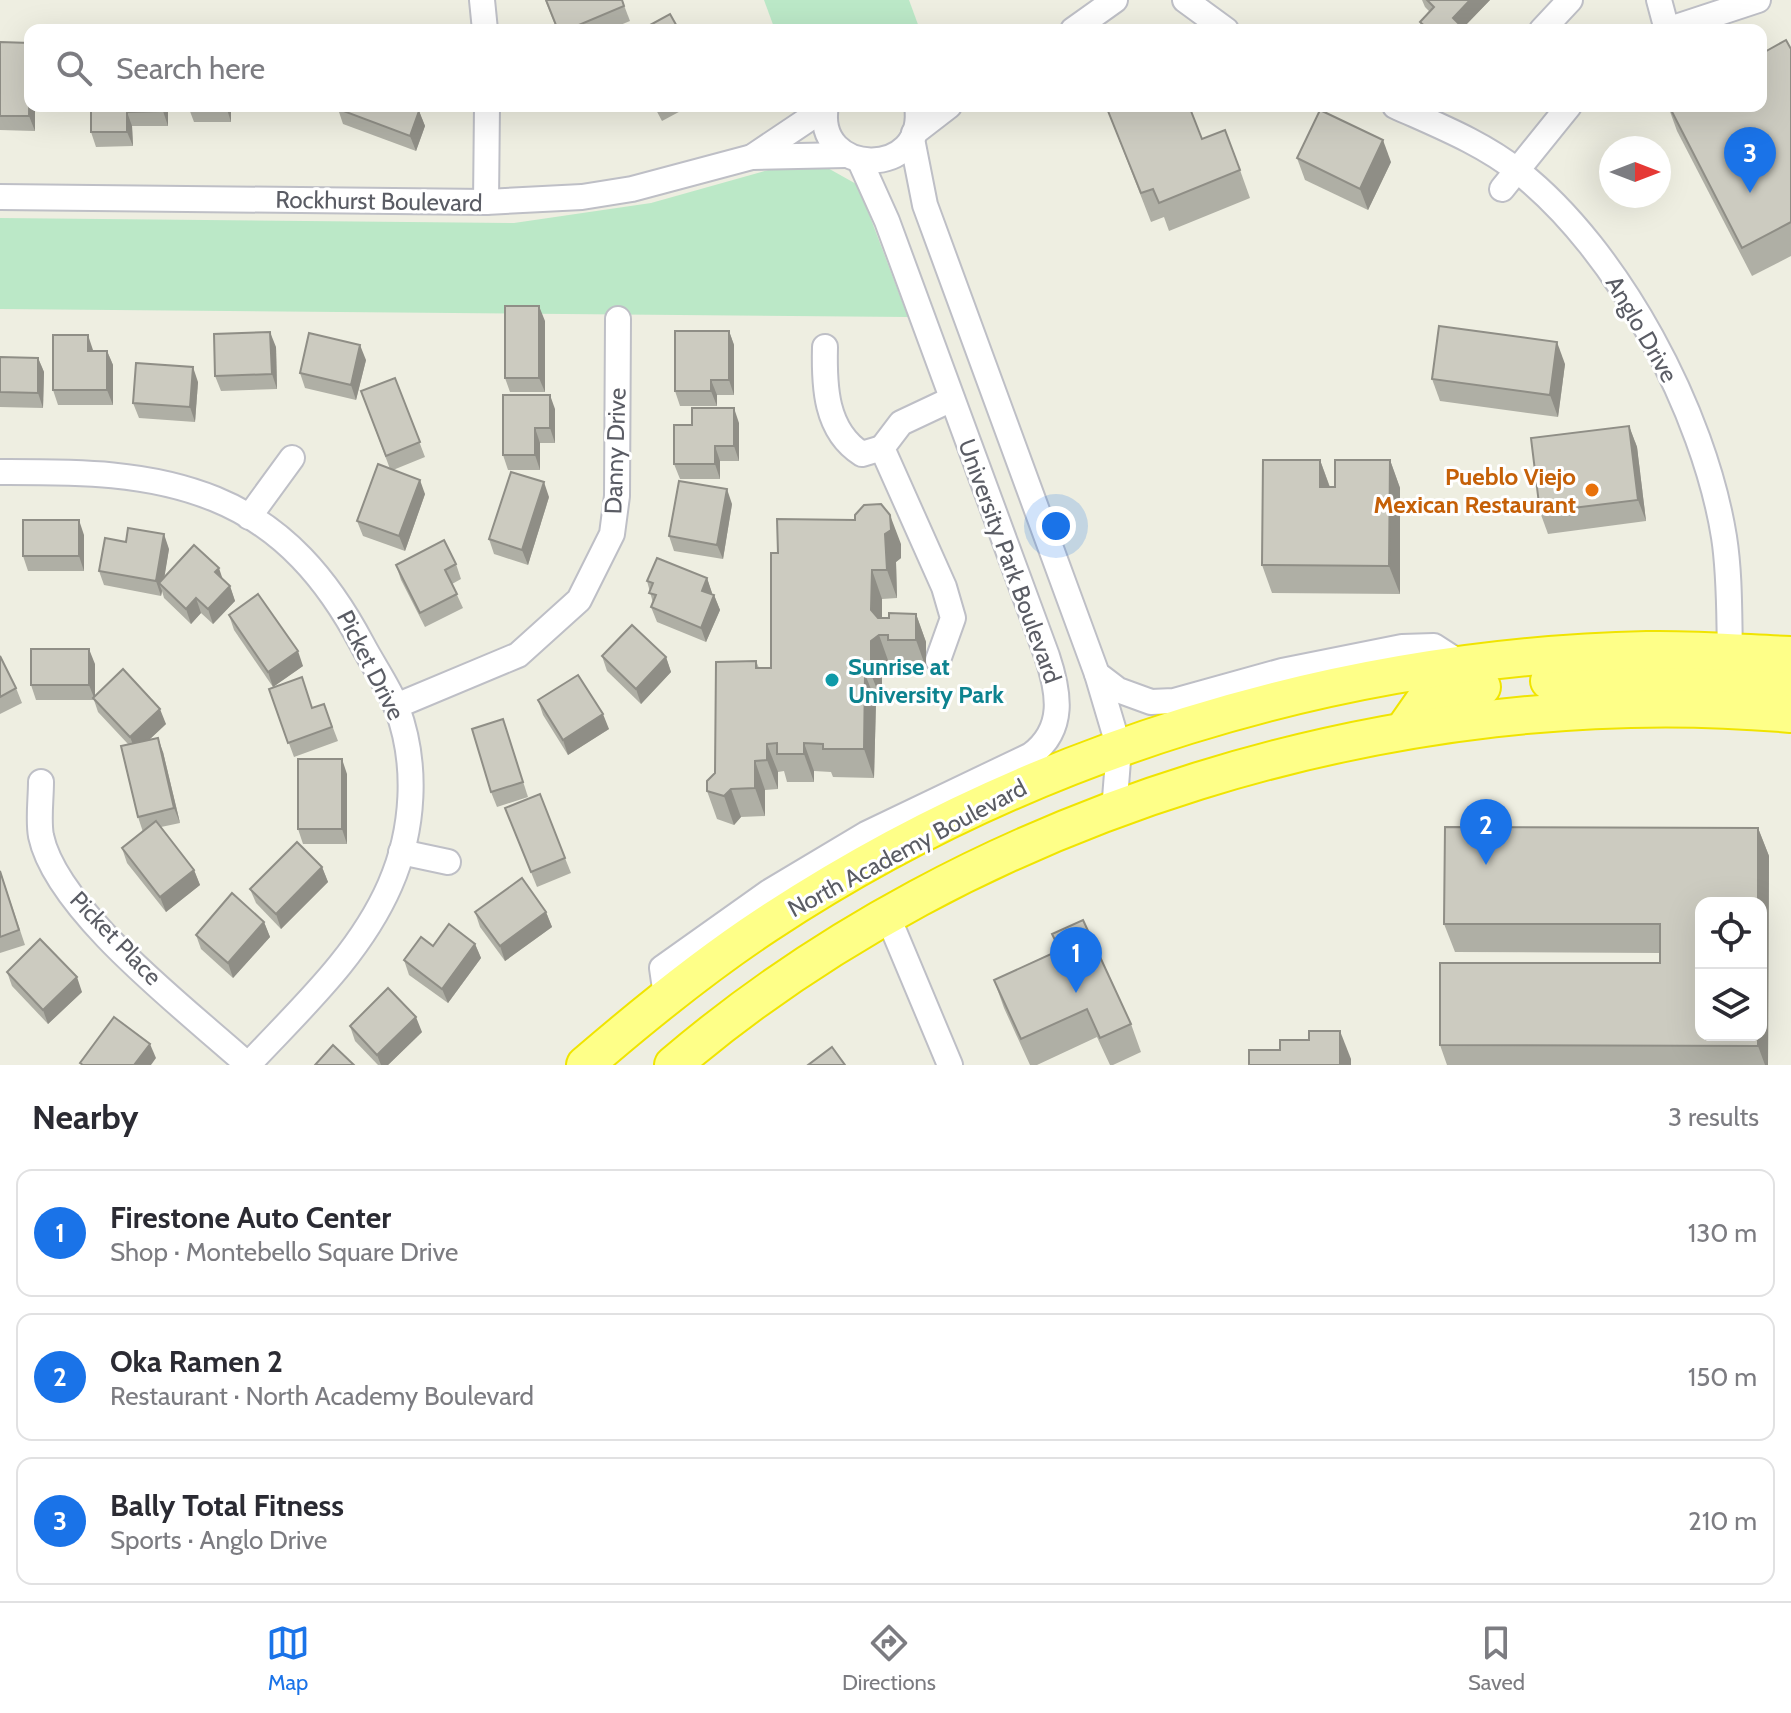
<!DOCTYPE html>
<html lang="en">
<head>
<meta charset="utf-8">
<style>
	body { margin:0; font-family:Cabin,sans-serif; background:#f2f2f3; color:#2b2b33 }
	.controls { position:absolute; right:24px; bottom:24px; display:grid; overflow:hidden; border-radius:16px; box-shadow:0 8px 32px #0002 }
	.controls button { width:72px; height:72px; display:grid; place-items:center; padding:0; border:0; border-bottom:2px solid #e1e1e2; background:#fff; color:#2b2b33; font:40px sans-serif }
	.compass { position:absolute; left:1599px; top:136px; width:72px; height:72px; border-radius:50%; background:#fff; box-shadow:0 8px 32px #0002; rotate:90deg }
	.you { position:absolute; left:1056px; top:526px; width:28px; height:28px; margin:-20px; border:6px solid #fff; border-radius:50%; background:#1a73e8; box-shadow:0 0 0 12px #1a73e833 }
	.badge { display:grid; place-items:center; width:52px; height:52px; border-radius:50%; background:#1a73e8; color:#fff; font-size:26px; font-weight:700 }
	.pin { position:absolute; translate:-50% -66px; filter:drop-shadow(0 2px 4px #0008) }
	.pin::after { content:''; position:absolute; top:42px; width:28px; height:24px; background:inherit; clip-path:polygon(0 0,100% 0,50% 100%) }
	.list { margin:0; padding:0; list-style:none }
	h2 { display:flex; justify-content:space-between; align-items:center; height:104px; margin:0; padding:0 32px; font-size:34px }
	h2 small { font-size:26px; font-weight:400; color:#7c7c81 }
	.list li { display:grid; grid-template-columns:52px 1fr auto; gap:24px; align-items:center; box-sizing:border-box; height:128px; margin:0 16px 16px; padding:0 16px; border:2px solid #e1e1e2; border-radius:16px }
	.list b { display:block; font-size:30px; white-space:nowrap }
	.list p { margin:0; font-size:26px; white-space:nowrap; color:#7c7c81 }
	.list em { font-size:26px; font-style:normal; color:#7c7c81 }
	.icon { flex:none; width:44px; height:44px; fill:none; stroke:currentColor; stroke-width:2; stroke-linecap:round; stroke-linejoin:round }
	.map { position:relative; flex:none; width:1791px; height:1065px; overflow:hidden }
	.search { position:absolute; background:#fff; box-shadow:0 8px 32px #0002; left:24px; right:24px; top:24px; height:88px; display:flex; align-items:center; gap:20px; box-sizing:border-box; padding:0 28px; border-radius:16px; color:#7c7c81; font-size:30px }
	.sheet { height:536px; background:#fff }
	nav { display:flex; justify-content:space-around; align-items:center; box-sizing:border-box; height:112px; border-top:2px solid #e1e1e2; background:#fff; font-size:22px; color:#7c7c81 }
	nav a { display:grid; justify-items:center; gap:4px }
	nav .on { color:#1a73e8 }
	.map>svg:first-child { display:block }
	.green { fill:#bbe8c7 }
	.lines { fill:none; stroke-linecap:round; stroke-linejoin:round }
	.minor-casing { stroke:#bebfc6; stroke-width:28 }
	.highway-casing { stroke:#f0e400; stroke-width:40 }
	.minor { stroke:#fff; stroke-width:24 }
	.highway { stroke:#feff88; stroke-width:36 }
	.wall { fill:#afafa5 }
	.shaded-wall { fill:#8f8e86 }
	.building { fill:#cccbc0; stroke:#8f8e86; stroke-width:2 }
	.food-dot { fill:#e8710a; stroke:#fff; stroke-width:3 }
	.culture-dot { fill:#0f9aa8; stroke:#fff; stroke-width:3 }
	.labels { text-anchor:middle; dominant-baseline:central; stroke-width:6; stroke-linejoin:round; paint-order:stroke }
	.street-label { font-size:24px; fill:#5a5c64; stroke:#fff }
	.food-label { font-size:24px; font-weight:bold; fill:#c56008; stroke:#fff; text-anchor:end }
	.culture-label { font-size:24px; font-weight:bold; fill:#0d838f; stroke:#fff; text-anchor:start }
</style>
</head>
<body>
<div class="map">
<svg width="1791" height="1065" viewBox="0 0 1791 1065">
	<rect width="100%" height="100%" fill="#eeeee1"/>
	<g class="green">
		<polygon points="764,0 909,0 920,30 775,30"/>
		<polygon points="817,162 858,185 908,317 0,309 0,218 514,223 651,203 790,164"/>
	</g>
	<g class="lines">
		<defs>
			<g id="minor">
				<polyline points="482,0 485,30"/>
				<polyline points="1185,0 1226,30"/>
				<polyline points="1659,0 1667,30"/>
				<polyline points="1073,30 1115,0"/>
				<polyline points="1542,30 1570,0"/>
				<polyline points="1667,30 1758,0"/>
				<path d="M 826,106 C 813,177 928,180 917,106"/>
				<path d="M 1395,106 C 1437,125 1483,143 1519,172 C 1619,251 1704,412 1724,537 C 1730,575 1729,615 1730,653"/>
				<polyline points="914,133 949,106"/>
				<polyline points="912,139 925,205 1097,674 1118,690 1151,702 1174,701 1282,671 1402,647 1434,646 1465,666"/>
				<polyline points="752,157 846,155"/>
				<polyline points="1502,189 1569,106"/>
				<polyline points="0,197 486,202 582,197 632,189 752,157 825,108"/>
				<polyline points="486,202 487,106"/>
				<path d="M 825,347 C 824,385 825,431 862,454 L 882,448"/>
				<path d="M 0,472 C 73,472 146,471 215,499 C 284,527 328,580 362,644 C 373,665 388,686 397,708 C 418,764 414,830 390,885 C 359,956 300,1009 248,1065"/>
				<polyline points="249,517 292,458"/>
				<polyline points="938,660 953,618 944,587 882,448 901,423 952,399"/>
				<polyline points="1097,674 1119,748 1114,811"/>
				<polyline points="396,706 518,655 579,600 612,534 617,496 618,319"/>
				<path d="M 41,782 C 41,799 38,820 41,836 C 57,912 191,1013 248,1065"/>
				<polyline points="401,852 448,862"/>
				<polyline points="888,917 950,1065"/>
				<path d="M 666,996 L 662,968 L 769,892 L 866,834 L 1031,755 C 1066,729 1059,692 1047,656 L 887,221 L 860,161"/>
			</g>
			<g id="highway">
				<polyline points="1549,681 1685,678 1778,682 1791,678"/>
				<polyline points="1403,731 1426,698 1482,687"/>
				<path d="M 585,1065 C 643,1015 703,966 767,924 C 1026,753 1336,657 1647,650 C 1694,649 1743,653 1791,655"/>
				<path d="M 673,1065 C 970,811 1403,679 1791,714"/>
			</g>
		</defs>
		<use href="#minor" class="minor-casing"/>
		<use href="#highway" class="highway-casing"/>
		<use href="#minor" class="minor"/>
		<use href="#highway" class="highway"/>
	</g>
	<g class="wall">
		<polygon points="545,0 622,0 630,21 608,30 557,30"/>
		<polygon points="1422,0 1490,0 1463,28 1465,30 1423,30 1420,22 1430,12 1425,7"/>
		<polygon points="0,42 30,43 35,131 0,130"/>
		<polygon points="1791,49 1791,256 1752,276 1677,131 1668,106"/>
		<polygon points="91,106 168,106 168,126 132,126 133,146 96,147 91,132"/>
		<polygon points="188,106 258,106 258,109 231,109 231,122 194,122"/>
		<polygon points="654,106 690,106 662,121"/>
		<polygon points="1106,106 1202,139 1240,170 1250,198 1169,231 1164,217 1151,222"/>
		<polygon points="409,107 419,111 425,126 416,151 343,124 338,109"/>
		<polygon points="1297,158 1391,162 1368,210 1305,180"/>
		<polygon points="545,321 545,392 510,392 505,378"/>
		<polygon points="729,331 734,345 734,395 717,395 717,406 680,406 675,391"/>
		<polygon points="276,347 277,389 221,391 215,376"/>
		<polygon points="93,351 107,351 113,365 113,405 58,405 53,390"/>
		<polygon points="0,357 38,358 44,372 43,408 0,407"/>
		<polygon points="366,360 356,400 305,388 300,373"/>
		<polygon points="1565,364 1558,417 1440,401 1432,379"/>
		<polygon points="395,378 425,457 393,470 425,494 405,551 363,536 357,521 390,469 361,391"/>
		<polygon points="198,382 195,422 139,418 133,403"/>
		<polygon points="555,409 555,443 540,443 540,470 508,470 503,455"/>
		<polygon points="739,423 739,461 720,461 720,479 680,479 674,464"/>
		<polygon points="1629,426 1637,447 1646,521 1548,534 1540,512"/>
		<polygon points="1320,460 1330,487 1335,487 1390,460 1400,488 1400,594 1272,593 1262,565"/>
		<polygon points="549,497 528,565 494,554 489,539"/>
		<polygon points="732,504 723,559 674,551 669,536"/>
		<polygon points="84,535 84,571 28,571 23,556"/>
		<polygon points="901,544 901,558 896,562 897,598 882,599 882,618 916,614 926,642 926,668 898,668 896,663 889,663 882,670 882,702 876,702 874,778 833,777 831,772 814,771 814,782 787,782 784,771 778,772 778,789 765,790 765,816 741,817 734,825 717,819 707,791 715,773 756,661 759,668 771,668"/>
		<polygon points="169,549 164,577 223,580 230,586 235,601 213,624 201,613 191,624 164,598 162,591 161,596 104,585 99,571"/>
		<polygon points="456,564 461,579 452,584 463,608 425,627 401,580 396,565"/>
		<polygon points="707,578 712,593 712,594 714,595 720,610 706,642 657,622 651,607 653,603 647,581"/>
		<polygon points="229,615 303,666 273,687 234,630"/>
		<polygon points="0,656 16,688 22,703 0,714"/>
		<polygon points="602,656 666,657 671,672 641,704 607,671"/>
		<polygon points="95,664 95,696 166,724 149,740 163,752 180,823 161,827 194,870 200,885 166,912 127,863 122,848 143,832 138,817 128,744 98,712 94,700 36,700 31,685"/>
		<polygon points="269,689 313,708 324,704 338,741 294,757"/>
		<polygon points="538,700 609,729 568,755 543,715"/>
		<polygon points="503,719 528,797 497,807 491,792"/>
		<polygon points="347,774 347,844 303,844 298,829"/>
		<polygon points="511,823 565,858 571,873 537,887"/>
		<polygon points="1758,828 1769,856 1768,1065 1447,1065 1440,1045 1660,963 1660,953 1455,952 1444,924"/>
		<polygon points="322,867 328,882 281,929 256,903 250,889"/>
		<polygon points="0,870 25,945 0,953"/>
		<polygon points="475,912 546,912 552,927 505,961 480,927"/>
		<polygon points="264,922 270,937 233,978 201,949 196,935"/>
		<polygon points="1052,934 1131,1024 1141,1052 1113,1065 1110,1065 1097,1037 1037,1065 1030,1065 1004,1008 994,980 1058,950"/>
		<polygon points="475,944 481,958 448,1003 409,975 404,960 433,946"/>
		<polygon points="7,972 82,992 48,1024 12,986"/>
		<polygon points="350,1026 422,1032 388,1065 378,1065 355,1041"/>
	</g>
	<g class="shaded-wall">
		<polygon points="1470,0 1490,0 1461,30 1453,18"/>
		<polygon points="30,48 30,106 35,106 35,131 29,116"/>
		<polygon points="163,106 168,106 168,126 163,111"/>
		<polygon points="226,106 230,106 231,109 231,122"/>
		<polygon points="419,111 425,126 416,151 410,136"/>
		<polygon points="127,112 132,126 133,146 127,132"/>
		<polygon points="1383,140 1391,162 1368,210 1360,189"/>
		<polygon points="539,306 545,321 545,392 539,378"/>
		<polygon points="729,331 734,345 734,395 729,380"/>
		<polygon points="270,332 276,347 277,389 272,374"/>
		<polygon points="88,335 93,350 93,365 88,351"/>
		<polygon points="1557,342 1565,364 1558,417 1550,395"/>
		<polygon points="360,345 366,360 356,400 351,385"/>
		<polygon points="107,351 113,365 113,405 107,390"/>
		<polygon points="38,358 44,372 43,408 38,393"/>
		<polygon points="193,367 198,382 195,422 190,407"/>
		<polygon points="711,380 717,395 717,406 711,391"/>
		<polygon points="550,395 555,409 555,443 550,428"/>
		<polygon points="734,408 739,423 739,461 734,446"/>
		<polygon points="1629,426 1637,447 1646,521 1638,500"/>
		<polygon points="535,428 540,443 540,470 535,455"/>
		<polygon points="715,446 720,461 720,479 715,464"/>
		<polygon points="1320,460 1330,488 1320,487"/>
		<polygon points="1390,460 1400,488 1400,594 1389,566"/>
		<polygon points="420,480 425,494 405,551 399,536"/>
		<polygon points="544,482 549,497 528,565 522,550"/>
		<polygon points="727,489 732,504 723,559 717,545"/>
		<polygon points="890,515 901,544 901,558 896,562 897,598 887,570 885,534"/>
		<polygon points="79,520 84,535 84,571 79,556"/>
		<polygon points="164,534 169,549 163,586 159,583 162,591 161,596 156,581"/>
		<polygon points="219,568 224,583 215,572"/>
		<polygon points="872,570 882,599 882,635 871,610"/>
		<polygon points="707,578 712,593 707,605 702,591"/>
		<polygon points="230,586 235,601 213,624 208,609"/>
		<polygon points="714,595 720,610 706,642 701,628"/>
		<polygon points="196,598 201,613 191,624 186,609"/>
		<polygon points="916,614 926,642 926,668 916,640"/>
		<polygon points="879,635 889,663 882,670 882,702 871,674 871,641"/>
		<polygon points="89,649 95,664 95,700 89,685"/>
		<polygon points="298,651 303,666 273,687 268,672"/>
		<polygon points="666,657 671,672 641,704 636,689"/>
		<polygon points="865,674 876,702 874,778 864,749"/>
		<polygon points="160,709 166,724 136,752 130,737"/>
		<polygon points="603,714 609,729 568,755 563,740"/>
		<polygon points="158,738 163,752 180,823 174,808"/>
		<polygon points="804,743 814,771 814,782 804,754"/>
		<polygon points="767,744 778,772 778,789 767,760"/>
		<polygon points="342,759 347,774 347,844 342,829"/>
		<polygon points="755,761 765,790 765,816 755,788"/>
		<polygon points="731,789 741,817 734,825 724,796"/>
		<polygon points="1758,828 1769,856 1768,1065 1765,1065 1758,1046 1758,1035 1761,1035 1761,903 1758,903"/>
		<polygon points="322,867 328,882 281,929 276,914"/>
		<polygon points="194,870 200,885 166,912 160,897"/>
		<polygon points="546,912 552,927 505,961 500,946"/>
		<polygon points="264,922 270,937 233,978 228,963"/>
		<polygon points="475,944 481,958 448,1003 442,989"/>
		<polygon points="77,977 82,992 48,1024 43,1010"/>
		<polygon points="416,1017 422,1032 388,1065 381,1065 377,1055"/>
		<polygon points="1340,1031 1351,1059 1351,1065 1340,1065"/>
		<polygon points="150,1044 156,1058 151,1065 134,1065"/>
	</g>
	<g class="building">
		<polygon points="546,0 622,0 624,6 567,30 558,30"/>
		<polygon points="1427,0 1470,0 1453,18 1465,30 1429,30 1420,22 1434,7"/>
		<polygon points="670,14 679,30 641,30"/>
		<polygon points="1786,40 1791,49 1791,222 1742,248 1669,106 1761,106 1761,54"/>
		<polygon points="0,42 30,43 29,116 0,116"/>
		<polygon points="91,106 163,106 163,111 127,112 127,132 91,132"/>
		<rect x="188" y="106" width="38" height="1"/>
		<polygon points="339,106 405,106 419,111 410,136 338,109"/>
		<polygon points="1106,106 1189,106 1202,139 1225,130 1240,170 1159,203 1153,189 1141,193"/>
		<polygon points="1320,110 1383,140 1360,189 1297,158"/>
		<rect x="505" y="306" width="34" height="72"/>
		<polygon points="1439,326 1557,342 1550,395 1432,379"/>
		<polygon points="675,331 729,331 729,380 711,380 711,391 675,391"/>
		<polygon points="270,332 272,374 215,376 214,334"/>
		<polygon points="309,333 360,345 351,385 300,373"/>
		<polygon points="53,335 88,335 88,351 107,351 107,390 53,390"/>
		<polygon points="0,357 38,358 38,393 0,392"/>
		<polygon points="136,363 193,367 190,407 133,403"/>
		<polygon points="395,378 420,442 386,456 361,391"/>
		<polygon points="503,395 550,395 550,428 535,428 535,455 503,455"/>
		<polygon points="692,408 734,408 734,446 715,446 715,464 674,464 674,425 692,425"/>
		<polygon points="1629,426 1638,500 1540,512 1531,438"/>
		<polygon points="1263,460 1320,460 1320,487 1335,487 1335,460 1390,460 1389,566 1262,565"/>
		<polygon points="378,464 420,480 399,536 357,521"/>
		<polygon points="511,472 544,482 522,550 489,539"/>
		<polygon points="679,481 727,489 717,545 669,536"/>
		<polygon points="881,504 890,515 891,530 885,534 887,570 872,570 871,610 878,618 889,618 889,613 916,614 916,640 888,640 888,635 879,635 871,641 871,674 865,674 864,749 823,749 823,744 804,743 804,754 777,754 777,743 767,744 767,760 755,761 755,788 731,789 724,796 707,791 707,781 715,773 716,662 756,661 756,668 771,668 771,553 778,553 777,519 855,520 855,515 864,505"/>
		<rect x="23" y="520" width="56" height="36"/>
		<polygon points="128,528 164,534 156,581 99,571 105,538 126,542"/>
		<polygon points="444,540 456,564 445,570 457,594 420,613 396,565"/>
		<polygon points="194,545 219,568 215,572 230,586 208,609 196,598 186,609 159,583"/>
		<polygon points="657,558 707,578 702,591 714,595 701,628 651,607 656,595 649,593 653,583 647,581"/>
		<polygon points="258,594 298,651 268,672 229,615"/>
		<polygon points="632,625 666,657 636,689 602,656"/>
		<rect x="31" y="649" width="58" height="36"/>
		<polygon points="0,656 16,688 0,697"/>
		<polygon points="123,669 160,709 130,737 93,698"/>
		<polygon points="578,675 603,714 563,740 538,700"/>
		<polygon points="302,677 312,708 324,704 332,727 288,743 269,689"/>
		<polygon points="503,719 523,782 491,792 472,729"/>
		<polygon points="158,738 174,808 138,817 121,746"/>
		<rect x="298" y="759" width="44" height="70"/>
		<polygon points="540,794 565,858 531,872 505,808"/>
		<polygon points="156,821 194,870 160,897 122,848"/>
		<polygon points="1445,827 1758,828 1758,903 1701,903 1701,1035 1758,1035 1758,1046 1440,1045 1440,963 1660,963 1660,924 1444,924"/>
		<polygon points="297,842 322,867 276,914 250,889"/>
		<polygon points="0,871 19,930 0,937"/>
		<polygon points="522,878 546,912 500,946 475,912"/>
		<polygon points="232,893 264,922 228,963 196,935"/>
		<polygon points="1083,920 1131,1024 1100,1038 1087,1009 1021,1039 994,980 1060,950 1052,934"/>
		<polygon points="449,924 475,944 442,989 404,960 421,937 433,946"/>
		<polygon points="40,939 77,977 43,1010 7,972"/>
		<polygon points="388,988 416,1017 377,1055 350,1026"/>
		<polygon points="114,1017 150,1044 134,1065 83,1065 80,1063"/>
		<polygon points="1309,1031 1340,1031 1340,1065 1249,1065 1249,1050 1280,1050 1280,1040 1309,1040"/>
		<polygon points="333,1045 354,1065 315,1065"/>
		<polygon points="832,1047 845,1065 808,1065"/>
	</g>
	<circle class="food-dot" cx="1592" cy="490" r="8"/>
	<circle class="culture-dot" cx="832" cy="680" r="8"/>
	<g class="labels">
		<g class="street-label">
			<text transform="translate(379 201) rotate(1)">Rockhurst Boulevard</text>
			<text transform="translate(1642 329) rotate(60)">Anglo Drive</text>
			<text transform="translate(615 451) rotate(-88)">Danny Drive</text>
			<text transform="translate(1010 561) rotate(70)">University Park Boulevard</text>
			<text transform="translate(371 665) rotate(63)">Picket Drive</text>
			<text transform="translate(907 848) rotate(-28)">North Academy Boulevard</text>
			<text transform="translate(116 938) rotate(46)">Picket Place</text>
		</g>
		<g class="food-label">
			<text x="1576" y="476">Pueblo Viejo<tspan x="1576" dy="28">Mexican Restaurant</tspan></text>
		</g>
		<g class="culture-label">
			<text x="848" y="666">Sunrise at<tspan x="848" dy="28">University Park</tspan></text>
		</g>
	</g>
</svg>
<div class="controls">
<button><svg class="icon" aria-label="locate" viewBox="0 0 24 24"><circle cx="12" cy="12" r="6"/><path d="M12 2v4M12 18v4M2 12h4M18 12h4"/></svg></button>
<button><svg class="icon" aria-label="layers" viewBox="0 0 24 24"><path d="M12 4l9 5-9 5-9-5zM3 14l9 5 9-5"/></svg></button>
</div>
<svg class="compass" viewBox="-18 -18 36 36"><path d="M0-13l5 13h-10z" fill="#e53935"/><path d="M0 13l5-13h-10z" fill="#7c7c81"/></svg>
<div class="you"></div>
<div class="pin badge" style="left:1076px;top:993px">1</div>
<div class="pin badge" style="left:1486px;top:865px">2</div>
<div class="pin badge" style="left:1750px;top:193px">3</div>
<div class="search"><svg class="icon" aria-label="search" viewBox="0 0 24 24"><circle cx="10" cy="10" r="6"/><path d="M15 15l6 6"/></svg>Search here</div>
</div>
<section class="sheet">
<h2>Nearby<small>3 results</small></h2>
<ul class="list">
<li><span class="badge">1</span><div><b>Firestone Auto Center</b><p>Shop · Montebello Square Drive</p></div><em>130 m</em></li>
<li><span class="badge">2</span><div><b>Oka Ramen 2</b><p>Restaurant · North Academy Boulevard</p></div><em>150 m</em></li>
<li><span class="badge">3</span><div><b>Bally Total Fitness</b><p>Sports · Anglo Drive</p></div><em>210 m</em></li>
</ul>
</section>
<nav>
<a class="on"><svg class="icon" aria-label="map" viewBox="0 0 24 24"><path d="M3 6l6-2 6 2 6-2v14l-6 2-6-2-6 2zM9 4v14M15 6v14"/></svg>Map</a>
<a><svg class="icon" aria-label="directions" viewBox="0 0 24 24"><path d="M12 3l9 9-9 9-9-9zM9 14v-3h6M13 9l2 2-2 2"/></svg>Directions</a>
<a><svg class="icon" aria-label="saved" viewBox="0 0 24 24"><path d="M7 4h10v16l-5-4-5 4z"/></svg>Saved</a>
</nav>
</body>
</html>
